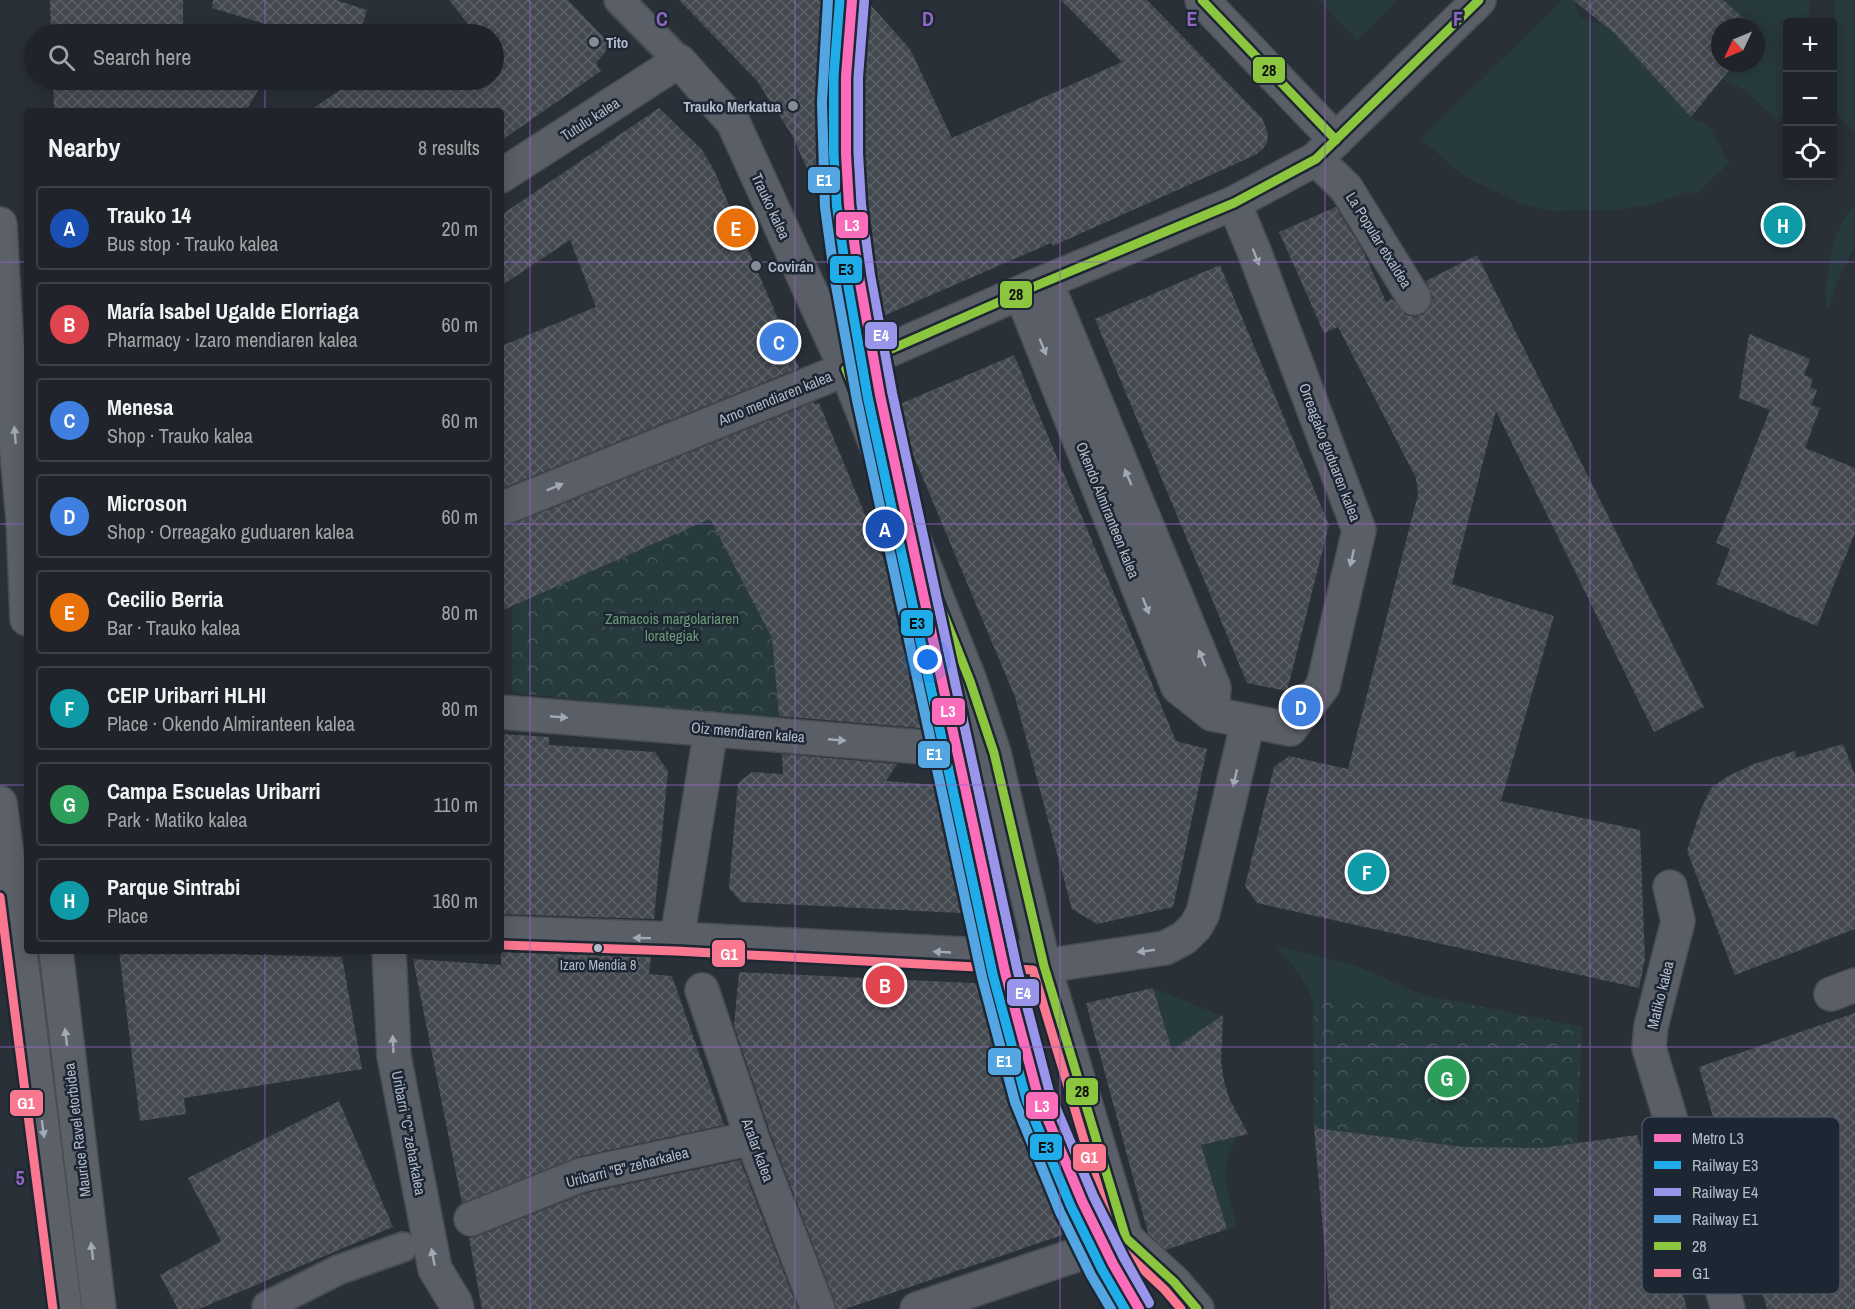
<!DOCTYPE html>
<html lang="en">
<head>
<meta charset="utf-8">
<style>
	body { margin:0; font-family:"Archivo Narrow",sans-serif; background:#2d3036; color:#f1f3f6 }
	.controls { position:absolute; right:18px; top:18px; display:grid; overflow:hidden; border-radius:6px; box-shadow:0 3px 15px #0003 }
	.controls button { width:54px; height:54px; display:grid; place-items:center; padding:0; border:0; border-bottom:2px solid #3d4147; background:#20242a; color:#f1f3f6; font:30px sans-serif }
	.compass { position:absolute; left:1711px; top:18px; width:54px; height:54px; border-radius:50%; background:#20242a; box-shadow:0 3px 15px #0003; rotate:226deg }
	.you { position:absolute; left:928px; top:660px; width:21px; height:21px; margin:-15px; border:4px solid #fff; border-radius:50%; background:#1a73e8; box-shadow:0 0 0 9px #1a73e833 }
	.badge { display:grid; place-items:center; width:39px; height:39px; border-radius:50%; background:#1a73e8; color:#fff; font-size:20px; font-weight:700 }
	.pin { position:absolute; translate:-50% -50%; border:3px solid #fff; box-shadow:0 2px 6px #0006 }
	.list { margin:0; padding:0; list-style:none }
	h2 { display:flex; justify-content:space-between; align-items:center; height:78px; margin:0; padding:0 24px; font-size:26px }
	h2 small { font-size:20px; font-weight:400; color:#a2a4a8 }
	.list li { display:grid; grid-template-columns:39px 1fr auto; gap:18px; align-items:center; box-sizing:border-box; height:84px; margin:0 12px 12px; padding:0 12px; border:2px solid #3d4147; border-radius:6px }
	.list b { display:block; font-size:22px; white-space:nowrap }
	.list p { margin:0; font-size:20px; white-space:nowrap; color:#a2a4a8 }
	.list em { font-size:20px; font-style:normal; color:#a2a4a8 }
	.icon { flex:none; width:33px; height:33px; fill:none; stroke:currentColor; stroke-width:2; stroke-linecap:round; stroke-linejoin:round }
	.map { position:relative; flex:none; width:1855px; height:1309px; overflow:hidden }
	.search { position:absolute; background:#20242a; box-shadow:0 3px 15px #0003; left:24px; top:24px; width:480px; height:66px; display:flex; align-items:center; gap:15px; box-sizing:border-box; padding:0 21px; border-radius:33px; color:#a2a4a8; font-size:22px }
	.panel { position:absolute; background:#20242a; box-shadow:0 3px 15px #0003; left:24px; top:108px; width:480px; height:846px; border-radius:6px }
	.map>svg:first-child { display:block }
	.green { fill:#273a3e }
	.park { fill:url(#park-crowns) }
	.building { fill:url(#building-cross-hatch) }
	.lines { fill:none; stroke-linecap:round; stroke-linejoin:round }
	.pedestrian-casing { stroke:#484c53; stroke-width:32 }
	.minor-casing { stroke:#484c53; stroke-width:36 }
	.primary-casing { stroke:#484c55; stroke-width:36 }
	.pedestrian { stroke:#5a5e66; stroke-width:28 }
	.minor { stroke:#5a5e66; stroke-width:33 }
	.primary { stroke:#5c6168; stroke-width:33 }
	.primary-bridge-casing { stroke:#484c55; stroke-width:36; stroke-linecap:butt }
	.primary-bridge { stroke:#5c6168; stroke-width:33 }
	.bus-1-casing { stroke:#1d2633; stroke-width:14 }
	.bus-2-casing { stroke:#1d2633; stroke-width:14 }
	.bus-1 { stroke:#8cc63f; stroke-width:9 }
	.bus-2 { stroke:#f9778f; stroke-width:9 }
	.rail-1-casing { stroke:#1d2633; stroke-width:15 }
	.rail-2-casing { stroke:#1d2633; stroke-width:15 }
	.rail-3-casing { stroke:#1d2633; stroke-width:15 }
	.rail-1 { stroke:#20ace8; stroke-width:10 }
	.rail-2 { stroke:#9895ea; stroke-width:10 }
	.rail-3 { stroke:#53a6e1; stroke-width:10 }
	.metro-1-casing { stroke:#1d2633; stroke-width:15 }
	.metro-1 { stroke:#fb6dbb; stroke-width:10 }
	.oneway { fill:#a2a9b5 }
	.oneway2 { fill:#a2aab6 }
	.grid { fill:none; stroke:#9266c3; stroke-width:1.5; stroke-opacity:0.55 }
	.poi-dot { fill:#848b96; stroke:#1d2633; stroke-width:2 }
	.bus-dot { fill:#b4bcc9; stroke:#1d2633; stroke-width:2 }
	.labels { text-anchor:middle; dominant-baseline:central; stroke-width:5; stroke-linejoin:round; paint-order:stroke }
	.bus-label { font-size:14px; fill:#b4bcc9; stroke:#1d2633 }
	.poi-label { font-size:15px; font-weight:bold; fill:#b4bcc9; stroke:#1d2633; text-anchor:start }
	.street-label { font-size:15px; fill:#b4bcc9; stroke:#1d2633 }
	.park-label { font-size:15px; fill:#6b9a76; stroke:#1d2633 }
	.key { fill:#1d2633; stroke:#4a5360; stroke-width:1.5 }
	.key-label { font-size:16px; fill:#b4bcc9 }
	.grid-label { font-size:20px; text-anchor:middle; font-weight:bold; fill:#9266c3; stroke:#1d2633; stroke-width:5; stroke-linejoin:round; paint-order:stroke }
	.line-badge { stroke:#1d2633; stroke-width:2 }
	.badge-label { font-size:16px; text-anchor:middle; font-weight:bold; fill:#fff }
	.pale-badge-label { font-size:16px; text-anchor:middle; font-weight:bold; fill:#111 }
</style>
</head>
<body>
<div class="map">
<svg width="1855" height="1309" viewBox="0 0 1855 1309">
	<defs>
		<pattern id="park-crowns" width="20" height="18" patternUnits="userSpaceOnUse" patternTransform="scale(1.5)"><rect width="20" height="18" fill="#273a3e"/><path d="M2 6a3 3 0 1 1 6 0M12 15a3 3 0 1 1 6 0" fill="none" stroke="#445559"/></pattern>
		<pattern id="building-cross-hatch" width="8" height="8" patternUnits="userSpaceOnUse" patternTransform="scale(1.5)"><rect width="8" height="8" fill="#444950"/><path d="M0 0l8 8M0 8l8-8" fill="none" stroke="#5d6168"/></pattern>
	</defs>
	<rect width="100%" height="100%" fill="#2a3038"/>
	<g class="green">
		<polygon points="1319,0 1398,0 1357,40"/>
		<polygon points="1562,0 1575,0 1576,9 1580,16 1587,21 1602,23 1613,32 1697,123 1702,120 1711,129 1729,163 1697,194 1687,192 1650,205 1615,210 1548,211 1520,203 1465,177 1421,139"/>
		<polygon points="1723,0 1809,0 1809,22 1788,22 1787,112 1778,121 1744,89 1722,79 1735,63 1756,63 1756,37 1760,31"/>
		<polygon points="1835,0 1855,0 1855,134 1833,109"/>
		<path d="M 1855,206 L 1855,247 L 1842,270 L 1831,300 L 1830,306 L 1827,308 C 1822,285 1835,219 1855,206 Z"/>
		<path d="M 1275,946 L 1351,964 L 1424,995 L 1313,1002 C 1304,977 1294,965 1275,946 Z"/>
		<path d="M 1153,988 L 1223,1016 L 1204,1028 L 1238,1136 C 1217,1169 1228,1191 1237,1226 L 1227,1229 Z"/>
	</g>
	<g class="park">
		<polygon points="710,519 772,638 779,722 512,692 512,607"/>
		<polygon points="1424,995 1582,1027 1577,1143 1541,1148 1464,1147 1314,1128 1313,1002"/>
	</g>
	<g class="building">
		<polygon points="50,0 183,0 183,34 51,34"/>
		<polygon points="213,0 336,0 367,10 359,34 299,34 212,8"/>
		<polygon points="449,0 568,0 611,45 596,63 601,71 501,141 501,111 309,111 355,80 494,80 494,34 476,34"/>
		<polygon points="679,0 866,0 910,49 952,138 1122,62 1061,0 1147,0 1262,118 1268,134 1267,143 1262,150 1255,155 1053,246 1051,243 874,320 792,135 757,81"/>
		<polygon points="1573,0 1723,0 1755,27 1720,27 1720,63 1735,63 1691,117 1613,32"/>
		<polygon points="53,80 264,80 246,111 54,111"/>
		<polygon points="659,108 702,150 714,170 799,368 501,489 501,346 596,307 570,240 501,286 501,215"/>
		<polygon points="1336,207 1363,251 1386,302 1392,299 1406,315 1415,317 1423,314 1430,307 1433,297 1426,281 1477,255 1704,707 1654,732 1496,411 1452,584 1554,616 1501,801 1640,830 1645,959 1639,988 1257,903 1245,886 1274,767 1289,756 1348,769 1418,494 1416,478 1338,327 1324,333 1279,232"/>
		<polygon points="1220,265 1329,525 1287,691 1247,683 1095,319"/>
		<polygon points="1749,334 1810,359 1804,375 1813,379 1810,387 1817,390 1811,405 1820,408 1805,448 1855,468 1855,533 1817,626 1716,584 1730,549 1716,543 1770,410 1739,398"/>
		<polygon points="1014,355 1176,741 1207,749 1173,907 1097,924 1072,909 1015,697 893,407"/>
		<polygon points="814,402 815,404 819,403 940,696 920,728 779,716 772,638 710,519 501,611 501,527 508,526"/>
		<polygon points="501,734 549,737 549,745 655,752 668,771 654,919 501,914"/>
		<polygon points="1843,744 1855,775 1855,929 1735,975 1687,851 1701,809 1711,788 1728,776 1754,764 1795,751 1796,758"/>
		<polygon points="782,754 897,764 886,781 950,786 964,796 991,899 979,914 741,902 729,888 738,783 752,772 783,774"/>
		<polygon points="119,951 342,957 362,1069 184,1098 186,1114 140,1121"/>
		<polygon points="501,952 651,957 649,974 672,976 724,1125 577,1157 462,1203 413,959 501,965"/>
		<polygon points="739,972 993,984 1016,1003 1092,1225 845,1309 836,1309 835,1302 770,1132 734,1026"/>
		<polygon points="1153,988 1172,1050 1223,1015 1221,1062 1224,1080 1229,1098 1248,1134 1201,1145 1227,1229 1166,1250 1148,1233 1086,1003"/>
		<polygon points="1855,1013 1855,1309 1767,1309 1699,1067"/>
		<polygon points="339,1101 393,1227 199,1309 178,1309 160,1275 221,1241 188,1178"/>
		<polygon points="1314,1128 1464,1147 1541,1148 1637,1135 1687,1309 1330,1309"/>
		<polygon points="740,1160 798,1309 482,1309 469,1238 478,1236 586,1193"/>
	</g>
	<g class="lines">
		<defs>
			<g id="pedestrian">
				<polyline points="619,0 679,61"/>
				<polyline points="267,1306 338,1270 403,1247"/>
			</g>
			<g id="minor">
				<polyline points="1202,0 1336,140"/>
				<polyline points="1316,159 1346,188 1414,298"/>
				<polyline points="501,176 679,61 733,122 846,369 970,681 994,753 1044,966 1126,1238 1174,1282 1197,1309"/>
				<polyline points="1046,282 1214,688 1212,714"/>
				<polyline points="1021,293 1178,687 1212,714 1290,729 1323,686 1359,530 1254,251 1234,203"/>
				<polyline points="501,509 846,369 1033,287 1234,203 1316,159 1479,0"/>
				<polyline points="501,712 994,753"/>
				<polyline points="1670,887 1678,921 1651,1026 1649,1048 1728,1309"/>
				<polyline points="501,933 677,939 1042,958"/>
				<polyline points="677,939 711,729"/>
				<polyline points="389,951 394,1056 435,1269 455,1302 457,1309"/>
				<polyline points="1044,966 1165,948 1184,938 1196,926 1203,913 1248,721"/>
				<polyline points="702,990 752,1138 818,1309"/>
				<polyline points="1831,994 1855,985"/>
				<polyline points="471,1219 581,1175 752,1138"/>
				<polyline points="917,1309 1126,1238"/>
			</g>
			<g id="primary">
				<polyline points="0,224 6,333 23,520 27,619"/>
				<polyline points="0,803 9,871"/>
				<polyline points="56,951 99,1309"/>
				<polyline points="22,967 65,1309"/>
			</g>
		</defs>
		<use href="#pedestrian" class="pedestrian-casing"/>
		<use href="#minor" class="minor-casing"/>
		<use href="#primary" class="primary-casing"/>
		<use href="#pedestrian" class="pedestrian"/>
		<use href="#minor" class="minor"/>
		<use href="#primary" class="primary"/>
		<defs>
			<polyline id="primary-bridge" points="9,871 22,967"/>
		</defs>
		<use href="#primary-bridge" class="primary-bridge-casing"/>
		<use href="#primary-bridge" class="primary-bridge"/>
		<defs>
			<g id="bus-1">
				<polyline points="1202,0 1336,140"/>
				<polyline points="846,369 970,681 994,753 1044,966 1126,1238 1174,1282 1197,1309"/>
				<polyline points="846,369 1033,287 1234,203 1316,159 1479,0"/>
			</g>
			<g id="bus-2">
				<polyline points="0,897 53,1309"/>
				<polyline points="501,945 676,951 1033,970 1115,1243 1165,1290 1181,1309"/>
			</g>
		</defs>
		<use href="#bus-1" class="bus-1-casing"/>
		<use href="#bus-2" class="bus-2-casing"/>
		<use href="#bus-1" class="bus-1"/>
		<use href="#bus-2" class="bus-2"/>
		<defs>
			<polyline id="rail-1" points="840,0 834,76 834,154 837,206 847,278 868,398 993,975 1027,1101 1071,1206 1102,1269 1125,1309"/>
			<polyline id="rail-2" points="864,1 858,77 858,153 861,204 870,275 892,393 1017,969 1049,1092 1093,1196 1124,1258 1149,1303"/>
			<polyline id="rail-3" points="828,0 822,102 825,207 835,280 857,400 982,977 1015,1102 1060,1212 1091,1275 1111,1309"/>
		</defs>
		<use href="#rail-1" class="rail-1-casing"/>
		<use href="#rail-2" class="rail-2-casing"/>
		<use href="#rail-3" class="rail-3-casing"/>
		<use href="#rail-1" class="rail-1"/>
		<use href="#rail-2" class="rail-2"/>
		<use href="#rail-3" class="rail-3"/>
		<defs>
			<polyline id="metro-1" points="852,0 846,77 846,154 849,205 859,277 880,395 1005,972 1038,1096 1082,1201 1113,1264 1139,1309"/>
		</defs>
		<use href="#metro-1" class="metro-1-casing"/>
		<use href="#metro-1" class="metro-1"/>
	</g>
	<defs><path id="oneway-solid" d="M-6-.8H1V-3.2L6.5 0L1 3.2V.8H-6Z" transform="scale(1.5)"/></defs>
	<g class="oneway">
		<use href="#oneway-solid" transform="translate(1256 257) rotate(69)"/>
		<use href="#oneway-solid" transform="translate(1043 347) rotate(68)"/>
		<use href="#oneway-solid" transform="translate(1128 477) rotate(-113)"/>
		<use href="#oneway-solid" transform="translate(555 487) rotate(-22)"/>
		<use href="#oneway-solid" transform="translate(1352 558) rotate(103)"/>
		<use href="#oneway-solid" transform="translate(1146 606) rotate(69)"/>
		<use href="#oneway-solid" transform="translate(1202 658) rotate(-112)"/>
		<use href="#oneway-solid" transform="translate(559 717) rotate(5)"/>
		<use href="#oneway-solid" transform="translate(837 740) rotate(5)"/>
		<use href="#oneway-solid" transform="translate(1235 778) rotate(103)"/>
		<use href="#oneway-solid" transform="translate(642 938) rotate(-179)"/>
		<use href="#oneway-solid" transform="translate(1146 951) rotate(172)"/>
		<use href="#oneway-solid" transform="translate(942 952) rotate(-177)"/>
		<use href="#oneway-solid" transform="translate(393 1044) rotate(-93)"/>
		<use href="#oneway-solid" transform="translate(433 1257) rotate(-101)"/>
	</g>
	<g class="oneway2">
		<use href="#oneway-solid" transform="translate(15 435) rotate(-95)"/>
		<use href="#oneway-solid" transform="translate(66 1037) rotate(-97)"/>
		<use href="#oneway-solid" transform="translate(43 1129) rotate(82)"/>
		<use href="#oneway-solid" transform="translate(92 1251) rotate(-97)"/>
	</g>
	<path class="grid" d="M 265,0 L 265,34M 530,0 L 530,1309M 795,0 L 795,1309M 1060,0 L 1060,1309M 1325,0 L 1325,1309M 1590,0 L 1590,1309M 265,80 L 265,111M 0,262 L 27,262M 501,262 L 1855,262M 0,524 L 27,524M 501,524 L 1855,524M 0,785 L 27,785M 501,785 L 1855,785M 265,951 L 265,1309M 0,1047 L 1855,1047"/>
	<g class="poi-dot">
		<circle cx="594" cy="42" r="6"/>
		<circle cx="793" cy="106" r="6"/>
		<circle cx="756" cy="266" r="6"/>
	</g>
	<circle class="bus-dot" cx="598" cy="948" r="5"/>
	<g class="labels">
		<g class="bus-label">
			<text x="598" y="965">Izaro Mendia 8</text>
		</g>
		<g class="poi-label">
			<text x="606" y="42">Tito</text>
			<text x="781" y="106" text-anchor="end">Trauko Merkatua</text>
			<text x="768" y="266">Covirán</text>
		</g>
		<g class="street-label">
			<text transform="translate(590 119) rotate(-33)">Tutulu kalea</text>
			<text transform="translate(771 206) rotate(65)">Trauko kalea</text>
			<text transform="translate(1379 240) rotate(58)">La Popular etxaldea</text>
			<text transform="translate(775 398) rotate(-22)">Arno mendiaren kalea</text>
			<text transform="translate(1330 452) rotate(69)">Orreagako guduaren kalea</text>
			<text transform="translate(1108 510) rotate(68)">Okendo Almiranteen kalea</text>
			<text transform="translate(748 732) rotate(5)">Oiz mendiaren kalea</text>
			<text transform="translate(1660 995) rotate(-76)">Matiko kalea</text>
			<text transform="translate(77 1130) rotate(-97)">Maurice Ravel etorbidea</text>
			<text transform="translate(409 1133) rotate(79)">Uribarri "C" zeharkalea</text>
			<text transform="translate(758 1150) rotate(70)">Aralar kalea</text>
			<text transform="translate(627 1167) rotate(-14)">Uribarri "B" zeharkalea</text>
		</g>
		<g class="park-label">
			<text x="672" y="618">Zamacois margolariaren<tspan x="672" dy="17">lorategiak</tspan></text>
		</g>
	</g>
	<rect x="1642" y="1117" width="198" height="177" rx="9" class="key"/>
	<rect x="1654" y="1134" width="27" height="8" fill="#fb6dbb"/>
	<rect x="1654" y="1161" width="27" height="8" fill="#20ace8"/>
	<rect x="1654" y="1188" width="27" height="8" fill="#9895ea"/>
	<rect x="1654" y="1215" width="27" height="8" fill="#53a6e1"/>
	<rect x="1654" y="1242" width="27" height="8" fill="#8cc63f"/>
	<rect x="1654" y="1269" width="27" height="8" fill="#f9778f"/>
	<g class="key-label">
		<text x="1692" y="1144">Metro L3</text>
		<text x="1692" y="1171">Railway E3</text>
		<text x="1692" y="1198">Railway E4</text>
		<text x="1692" y="1225">Railway E1</text>
		<text x="1692" y="1252">28</text>
		<text x="1692" y="1279">G1</text>
	</g>
	<g class="grid-label">
		<text x="662" y="26">C</text>
		<text x="928" y="26">D</text>
		<text x="1192" y="26">E</text>
		<text x="1458" y="26">F</text>
		<text x="20" y="1185">5</text>
	</g>
	<g class="line-badge">
		<rect x="1252" y="56" width="34" height="28" rx="6" fill="#8cc63f"/>
		<rect x="807" y="166" width="34" height="28" rx="6" fill="#53a6e1"/>
		<rect x="835" y="211" width="34" height="28" rx="6" fill="#fb6dbb"/>
		<rect x="829" y="255" width="34" height="29" rx="6" fill="#20ace8"/>
		<rect x="999" y="280" width="34" height="29" rx="6" fill="#8cc63f"/>
		<rect x="864" y="321" width="34" height="29" rx="6" fill="#9895ea"/>
		<rect x="900" y="609" width="34" height="28" rx="6" fill="#20ace8"/>
		<rect x="931" y="697" width="35" height="29" rx="6" fill="#fb6dbb"/>
		<rect x="917" y="740" width="34" height="29" rx="6" fill="#53a6e1"/>
		<rect x="711" y="939" width="35" height="29" rx="6" fill="#f9778f"/>
		<rect x="1006" y="978" width="34" height="29" rx="6" fill="#9895ea"/>
		<rect x="987" y="1047" width="35" height="29" rx="6" fill="#53a6e1"/>
		<rect x="1065" y="1077" width="34" height="29" rx="6" fill="#8cc63f"/>
		<rect x="9" y="1089" width="35" height="28" rx="6" fill="#f9778f"/>
		<rect x="1025" y="1091" width="34" height="29" rx="6" fill="#fb6dbb"/>
		<rect x="1029" y="1133" width="34" height="28" rx="6" fill="#20ace8"/>
		<rect x="1072" y="1143" width="35" height="29" rx="6" fill="#f9778f"/>
	</g>
	<g class="badge-label">
		<text x="824" y="186">E1</text>
		<text x="852" y="231">L3</text>
		<text x="881" y="341">E4</text>
		<text x="948" y="717">L3</text>
		<text x="934" y="760">E1</text>
		<text x="729" y="960">G1</text>
		<text x="1023" y="999">E4</text>
		<text x="1004" y="1067">E1</text>
		<text x="26" y="1109">G1</text>
		<text x="1042" y="1112">L3</text>
		<text x="1089" y="1163">G1</text>
	</g>
	<g class="pale-badge-label">
		<text x="1269" y="76">28</text>
		<text x="846" y="275">E3</text>
		<text x="1016" y="300">28</text>
		<text x="917" y="629">E3</text>
		<text x="1082" y="1097">28</text>
		<text x="1046" y="1153">E3</text>
	</g>
</svg>
<div class="controls">
<button>+</button>
<button>−</button>
<button><svg class="icon" aria-label="locate" viewBox="0 0 24 24"><circle cx="12" cy="12" r="6"/><path d="M12 2v4M12 18v4M2 12h4M18 12h4"/></svg></button>
</div>
<svg class="compass" viewBox="-18 -18 36 36"><path d="M0-13l5 13h-10z" fill="#e53935"/><path d="M0 13l5-13h-10z" fill="#a2a4a8"/></svg>
<div class="you"></div>
<div class="pin badge" style="left:885px;top:529px;background:#1a4fb4">A</div>
<div class="pin badge" style="left:885px;top:985px;background:#e0444e">B</div>
<div class="pin badge" style="left:779px;top:342px;background:#3f7fe0">C</div>
<div class="pin badge" style="left:1301px;top:707px;background:#3f7fe0">D</div>
<div class="pin badge" style="left:736px;top:228px;background:#e8710a">E</div>
<div class="pin badge" style="left:1367px;top:872px;background:#0f9aa8">F</div>
<div class="pin badge" style="left:1447px;top:1078px;background:#2e9e5b">G</div>
<div class="pin badge" style="left:1783px;top:225px;background:#0f9aa8">H</div>
<div class="search"><svg class="icon" aria-label="search" viewBox="0 0 24 24"><circle cx="10" cy="10" r="6"/><path d="M15 15l6 6"/></svg>Search here</div>
<section class="panel">
<h2>Nearby<small>8 results</small></h2>
<ul class="list">
<li><span class="badge" style="background:#1a4fb4">A</span><div><b>Trauko 14</b><p>Bus stop · Trauko kalea</p></div><em>20 m</em></li>
<li><span class="badge" style="background:#e0444e">B</span><div><b>María Isabel Ugalde Elorriaga</b><p>Pharmacy · Izaro mendiaren kalea</p></div><em>60 m</em></li>
<li><span class="badge" style="background:#3f7fe0">C</span><div><b>Menesa</b><p>Shop · Trauko kalea</p></div><em>60 m</em></li>
<li><span class="badge" style="background:#3f7fe0">D</span><div><b>Microson</b><p>Shop · Orreagako guduaren kalea</p></div><em>60 m</em></li>
<li><span class="badge" style="background:#e8710a">E</span><div><b>Cecilio Berria</b><p>Bar · Trauko kalea</p></div><em>80 m</em></li>
<li><span class="badge" style="background:#0f9aa8">F</span><div><b>CEIP Uribarri HLHI</b><p>Place · Okendo Almiranteen kalea</p></div><em>80 m</em></li>
<li><span class="badge" style="background:#2e9e5b">G</span><div><b>Campa Escuelas Uribarri</b><p>Park · Matiko kalea</p></div><em>110 m</em></li>
<li><span class="badge" style="background:#0f9aa8">H</span><div><b>Parque Sintrabi</b><p>Place</p></div><em>160 m</em></li>
</ul>
</section>
</div>
</body>
</html>
